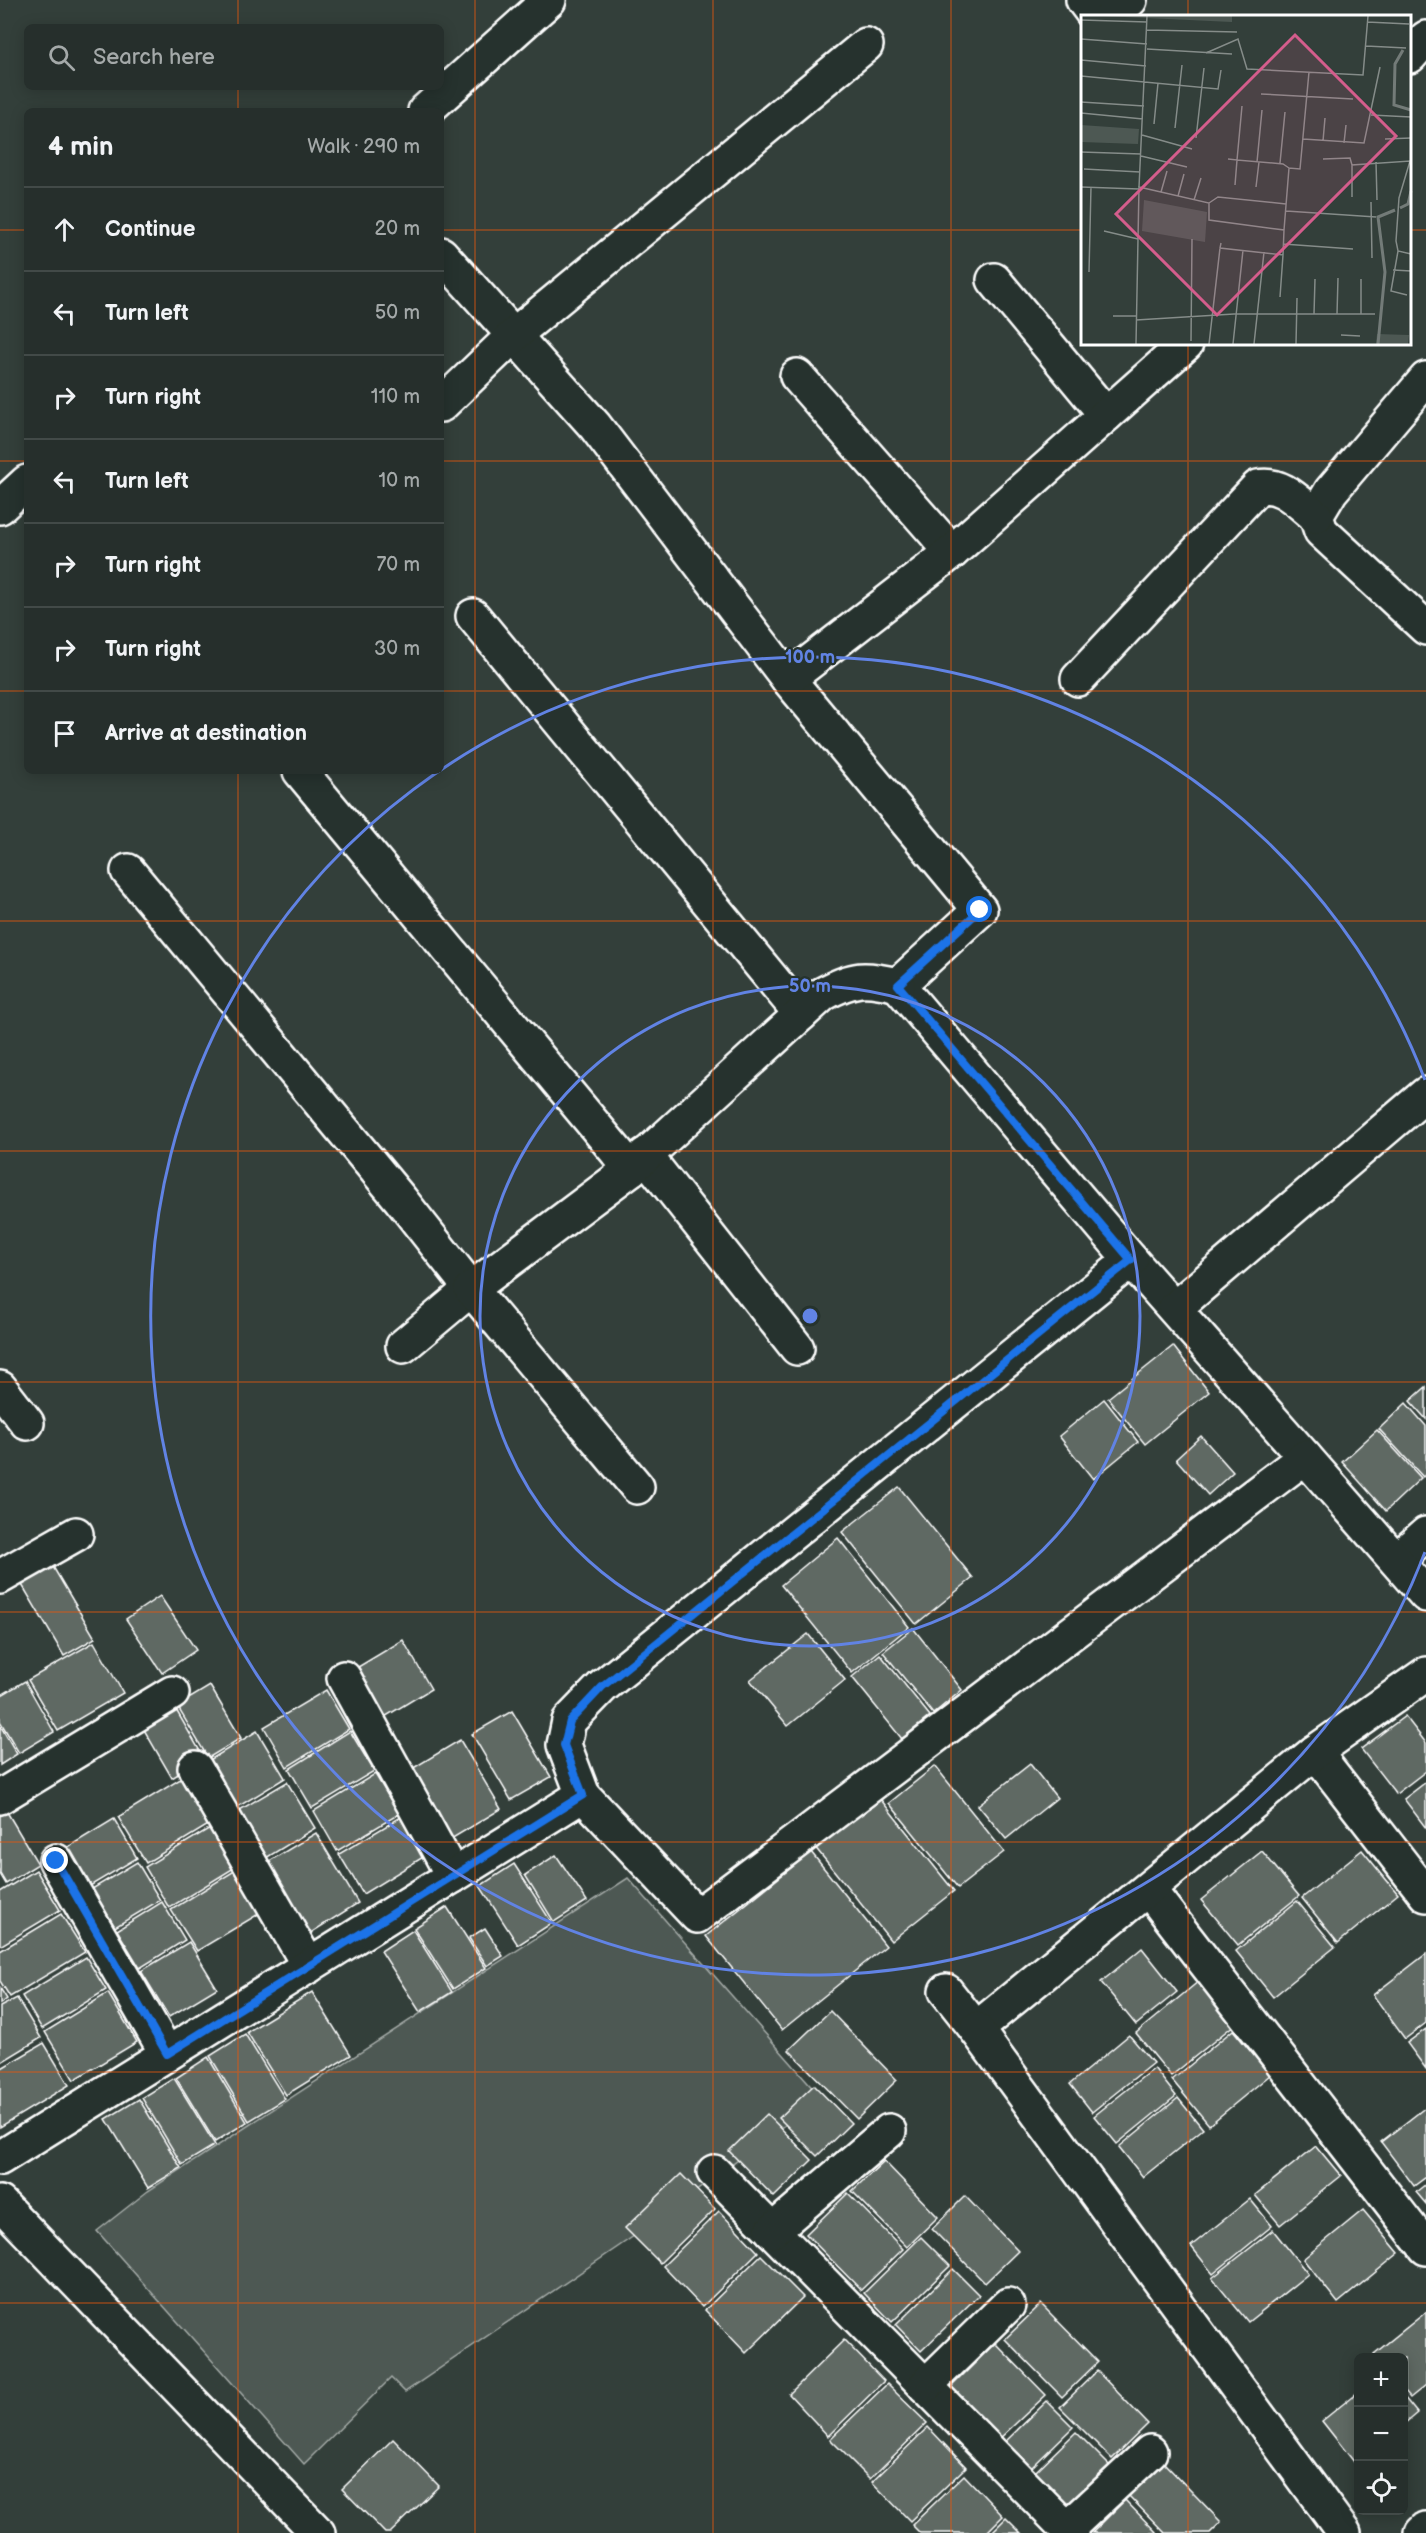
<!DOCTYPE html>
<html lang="en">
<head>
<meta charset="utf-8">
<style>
	body { margin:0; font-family:"Balsamiq Sans",sans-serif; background:#323b38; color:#f1f3f6 }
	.controls { position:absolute; right:18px; bottom:18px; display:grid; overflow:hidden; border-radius:9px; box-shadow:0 3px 15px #0003 }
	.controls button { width:54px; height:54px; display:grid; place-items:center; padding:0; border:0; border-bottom:2px solid #424a48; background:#262f2c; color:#f1f3f6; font:30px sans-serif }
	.stop { position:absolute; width:18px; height:18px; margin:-14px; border:4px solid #1a73e8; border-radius:50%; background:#fff }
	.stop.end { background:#1a73e8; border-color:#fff; box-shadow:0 2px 6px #0008 }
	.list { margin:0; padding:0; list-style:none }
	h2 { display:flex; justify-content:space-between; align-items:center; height:78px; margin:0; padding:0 24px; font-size:26px }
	h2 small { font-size:20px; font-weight:400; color:#a4a9a9 }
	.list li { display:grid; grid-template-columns:39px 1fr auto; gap:18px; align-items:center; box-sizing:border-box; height:84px; padding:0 24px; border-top:2px solid #424a48 }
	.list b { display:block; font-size:22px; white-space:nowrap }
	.list em { font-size:20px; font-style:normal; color:#a4a9a9 }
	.icon { flex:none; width:33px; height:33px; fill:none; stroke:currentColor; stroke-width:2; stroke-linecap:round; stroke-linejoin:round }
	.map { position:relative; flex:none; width:1426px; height:2533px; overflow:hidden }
	.search { position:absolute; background:#262f2c; box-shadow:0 3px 15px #0003; left:24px; top:24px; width:420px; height:66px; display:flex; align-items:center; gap:15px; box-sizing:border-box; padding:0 21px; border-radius:9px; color:#a4a9a9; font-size:22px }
	.panel { position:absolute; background:#262f2c; box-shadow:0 3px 15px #0003; left:24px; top:108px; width:420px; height:666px; border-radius:9px }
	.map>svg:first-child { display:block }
	.green { fill:#4d5853; stroke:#a6aca9; stroke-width:1.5 }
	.building { fill:#5f6964; stroke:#fff; stroke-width:1.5 }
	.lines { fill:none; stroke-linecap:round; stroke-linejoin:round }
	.street-casing { stroke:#fff; stroke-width:38 }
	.street { stroke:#26332d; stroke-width:33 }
	.route { stroke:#1a73e8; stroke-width:8 }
	.grid { fill:none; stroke:#e8590c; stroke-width:1.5; stroke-opacity:0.55 }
	.ring { fill:none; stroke:#6183e4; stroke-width:3 }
	.inset-river { fill:none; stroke:#737b78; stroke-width:3 }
	.inset-road { fill:none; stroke:#858c89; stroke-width:1.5 }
	.view { fill:#d45d8c; fill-opacity:0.15; stroke:#d45d8c; stroke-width:3 }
	.inset-edge { fill:none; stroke:#fff; stroke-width:3 }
	.centre { fill:#6183e4; stroke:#26332d; stroke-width:3 }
	.ring-label { font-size:18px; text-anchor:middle; font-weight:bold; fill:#6183e4; stroke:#26332d; stroke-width:4.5; stroke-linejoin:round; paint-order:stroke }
</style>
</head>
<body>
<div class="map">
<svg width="1426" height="2533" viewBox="0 0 1426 2533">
	<rect width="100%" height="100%" fill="#333f3a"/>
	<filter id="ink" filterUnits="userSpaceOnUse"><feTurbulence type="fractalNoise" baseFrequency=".0167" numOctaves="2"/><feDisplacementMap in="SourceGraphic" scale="12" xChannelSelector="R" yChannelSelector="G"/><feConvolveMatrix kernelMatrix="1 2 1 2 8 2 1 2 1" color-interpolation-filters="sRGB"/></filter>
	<g filter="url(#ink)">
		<polygon class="green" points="628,1878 822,2098 653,2223 405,2392 391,2378 304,2464 97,2231 148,2191"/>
		<g class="building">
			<polygon points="1173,1346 1209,1392 1145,1444 1108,1398"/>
			<polygon points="1426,1387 1426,1419 1410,1401"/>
			<polygon points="1104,1399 1138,1442 1093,1479 1059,1436"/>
			<polygon points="1406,1403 1426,1426 1426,1474 1423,1477 1379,1429"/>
			<polygon points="1377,1430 1421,1478 1386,1511 1342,1462"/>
			<polygon points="1201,1436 1233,1472 1208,1495 1176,1459"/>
			<polygon points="899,1487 973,1578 916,1624 842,1532"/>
			<polygon points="838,1538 909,1627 852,1673 781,1585"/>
			<polygon points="49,1560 95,1638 64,1656 18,1578"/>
			<polygon points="160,1596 196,1650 162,1673 126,1619"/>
			<polygon points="913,1628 962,1690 933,1714 883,1652"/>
			<polygon points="808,1634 845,1680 788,1726 750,1680"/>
			<polygon points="403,1640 431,1689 383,1718 353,1670"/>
			<polygon points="94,1642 123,1693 58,1731 28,1680"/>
			<polygon points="880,1654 930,1716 902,1739 852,1677"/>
			<polygon points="25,1681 54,1732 19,1753 0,1721 0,1696"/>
			<polygon points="210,1686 241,1738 208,1758 177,1706"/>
			<polygon points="326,1690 349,1729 287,1767 264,1727"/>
			<polygon points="175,1708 204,1758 172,1778 143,1728"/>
			<polygon points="512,1711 551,1777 511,1800 472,1734"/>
			<polygon points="1405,1716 1426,1743 1426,1771 1396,1794 1361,1749"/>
			<polygon points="0,1725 17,1754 0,1765"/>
			<polygon points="257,1731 285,1778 236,1808 208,1761"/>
			<polygon points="350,1731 374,1771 312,1808 289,1769"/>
			<polygon points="460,1740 501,1809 451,1839 410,1770"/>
			<polygon points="1030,1764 1057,1798 1006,1839 978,1805"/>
			<polygon points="935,1766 1004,1852 958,1888 889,1803"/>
			<polygon points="375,1774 399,1814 337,1851 314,1811"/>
			<polygon points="182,1778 210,1824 146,1863 118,1817"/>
			<polygon points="287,1782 315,1828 266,1858 238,1811"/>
			<polygon points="1426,1782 1426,1828 1404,1799"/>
			<polygon points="873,1790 954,1891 891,1941 810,1841"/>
			<polygon points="7,1812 38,1864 6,1884 0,1874 0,1816"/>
			<polygon points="401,1817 425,1856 363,1894 339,1854"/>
			<polygon points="114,1819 137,1858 90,1886 68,1847"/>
			<polygon points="210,1828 234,1868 169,1908 145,1867"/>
			<polygon points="316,1833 358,1903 309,1934 266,1863"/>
			<polygon points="1362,1850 1398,1894 1338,1943 1302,1898"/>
			<polygon points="1262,1851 1299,1896 1238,1945 1201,1900"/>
			<polygon points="811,1852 886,1946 782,2030 706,1936"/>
			<polygon points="556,1855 587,1901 554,1922 525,1875"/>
			<polygon points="137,1862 160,1900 115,1927 92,1889"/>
			<polygon points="514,1864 552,1923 518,1945 480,1886"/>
			<polygon points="36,1870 60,1910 0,1946 0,1892"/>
			<polygon points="236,1870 262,1912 197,1951 171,1910"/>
			<polygon points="1297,1901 1335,1947 1273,1997 1236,1951"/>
			<polygon points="162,1902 185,1940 140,1968 117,1930"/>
			<polygon points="447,1907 486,1968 453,1989 414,1928"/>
			<polygon points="61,1914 85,1952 10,1997 0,1981 0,1951"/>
			<polygon points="485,1928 503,1956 487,1966 469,1938"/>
			<polygon points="413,1930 452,1992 420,2012 381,1951"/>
			<polygon points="189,1942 217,1988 169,2017 141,1971"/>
			<polygon points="1142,1948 1177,1992 1136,2025 1101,1982"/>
			<polygon points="1426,1954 1426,2023 1405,2039 1373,1995"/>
			<polygon points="86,1957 106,1990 42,2029 22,1996"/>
			<polygon points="1199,1981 1234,2025 1171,2076 1136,2033"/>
			<polygon points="0,1988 7,1999 0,2004"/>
			<polygon points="312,1992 351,2055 286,2095 247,2032"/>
			<polygon points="108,1993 137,2042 74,2080 45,2032"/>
			<polygon points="17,1998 41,2038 0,2063 0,2007"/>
			<polygon points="830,2011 897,2080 857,2119 789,2050"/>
			<polygon points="1426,2029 1426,2069 1407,2043"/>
			<polygon points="1233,2030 1270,2075 1209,2125 1172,2080"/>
			<polygon points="245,2034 285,2099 249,2121 210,2056"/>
			<polygon points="1129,2035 1153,2063 1092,2112 1070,2084"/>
			<polygon points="44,2043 69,2085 0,2127 0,2069"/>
			<polygon points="208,2057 247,2122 215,2142 176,2078"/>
			<polygon points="1154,2068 1176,2096 1117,2144 1094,2116"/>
			<polygon points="174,2078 215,2145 182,2165 142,2098"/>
			<polygon points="814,2085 851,2123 817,2156 779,2118"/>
			<polygon points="1178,2098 1203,2129 1143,2177 1119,2147"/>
			<polygon points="139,2099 181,2168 148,2188 106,2119"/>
			<polygon points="1426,2107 1426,2177 1414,2186 1381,2142"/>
			<polygon points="767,2114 812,2160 774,2197 729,2151"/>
			<polygon points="1316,2146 1341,2176 1280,2225 1255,2195"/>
			<polygon points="884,2161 938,2217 907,2247 852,2191"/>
			<polygon points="681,2174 715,2209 660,2263 625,2228"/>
			<polygon points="1426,2184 1426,2204 1416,2192"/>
			<polygon points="848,2193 903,2249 861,2290 806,2234"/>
			<polygon points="965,2196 1018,2251 985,2283 932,2229"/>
			<polygon points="1250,2199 1272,2226 1213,2274 1191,2246"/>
			<polygon points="1363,2210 1399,2253 1338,2303 1303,2259"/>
			<polygon points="719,2211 758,2252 702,2307 663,2266"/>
			<polygon points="1273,2230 1308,2274 1248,2322 1212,2278"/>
			<polygon points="921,2237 950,2266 892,2322 864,2293"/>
			<polygon points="761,2255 803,2297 746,2353 705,2310"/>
			<polygon points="953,2269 979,2295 921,2351 896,2325"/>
			<polygon points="1041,2304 1098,2362 1062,2397 1005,2339"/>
			<polygon points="1426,2312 1426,2385 1410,2398 1404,2391 1404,2358 1377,2358 1374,2354"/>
			<polygon points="844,2340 884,2381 828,2436 789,2394"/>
			<polygon points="995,2343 1046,2395 997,2441 948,2390"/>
			<polygon points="1097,2371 1148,2424 1112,2459 1060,2407"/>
			<polygon points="887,2384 927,2423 870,2479 830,2439"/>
			<polygon points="1358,2392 1358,2460 1355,2463 1322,2421"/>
			<polygon points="1404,2397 1417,2413 1404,2424"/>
			<polygon points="1047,2401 1073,2427 1029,2470 1004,2443"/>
			<polygon points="928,2427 966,2467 910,2521 872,2482"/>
			<polygon points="1076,2432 1110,2466 1067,2508 1034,2473"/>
			<polygon points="393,2439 439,2486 390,2533 385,2533 342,2489"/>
			<polygon points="1164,2463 1221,2522 1210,2533 1165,2533 1129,2496"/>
			<polygon points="964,2475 1003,2516 986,2533 920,2533 912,2525"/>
			<polygon points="1125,2500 1157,2533 1092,2533"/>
			<polygon points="1006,2518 1021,2533 991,2533"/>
		</g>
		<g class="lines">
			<defs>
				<g id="street">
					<polyline points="1083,0 1095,16"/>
					<polyline points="1112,16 1130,0"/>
					<polyline points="1410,56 1426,38"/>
					<polyline points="425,111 549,0"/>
					<polyline points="441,254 595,426 788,679 980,910 898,985 1131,1260 1305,1457"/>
					<polyline points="994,280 1106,415"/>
					<polyline points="797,376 952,552"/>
					<polyline points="1426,379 1331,491 1316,516 1321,531 1426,628"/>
					<polyline points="441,405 514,335 866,45"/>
					<polyline points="0,507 27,482"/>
					<polyline points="473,616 801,1014"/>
					<polyline points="788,679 952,552 1186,344"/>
					<path d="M 1078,679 L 1258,487 C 1282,482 1299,503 1316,516"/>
					<polyline points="300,771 631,1169"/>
					<polyline points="128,871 401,1200 471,1289 403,1346"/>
					<polyline points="645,1155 797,1348"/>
					<polyline points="1175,1308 1426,1094"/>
					<polyline points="0,1388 27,1423"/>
					<path d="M 637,1487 L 471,1289 L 631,1169 L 823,994 C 854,977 865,977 898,985"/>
					<polyline points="1396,1560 1426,1534"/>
					<polyline points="0,1577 76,1534"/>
					<polyline points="344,1678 453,1876"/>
					<polyline points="1315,1752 1426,1895"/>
					<polyline points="195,1768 309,1966"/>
					<polyline points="583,1795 564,1745 569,1721 602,1687 1131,1260"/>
					<polyline points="0,1797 172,1693"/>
					<polyline points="56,1861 167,2054"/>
					<polyline points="1149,1890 1426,2248"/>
					<polyline points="946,1991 976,2029 1315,1752 1426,1674"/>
					<polyline points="976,2029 1344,2533"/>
					<polyline points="0,2158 583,1795 697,1916 1305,1457 1426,1595"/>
					<polyline points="714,2172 1071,2533"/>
					<polyline points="0,2203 318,2533"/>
					<polyline points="772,2231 889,2131"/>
					<polyline points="925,2386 1008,2305"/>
					<polyline points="1067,2529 1150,2452"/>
					<polyline points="1422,2533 1426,2529"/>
				</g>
			</defs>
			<use href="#street" class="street-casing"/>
			<use href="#street" class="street"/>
		</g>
	</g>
	<g class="lines" filter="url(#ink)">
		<polyline class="route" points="56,1861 167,2054 583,1795 564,1745 570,1721 602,1687 1131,1260 898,985 980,910"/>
	</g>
	<path class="grid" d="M 238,0 L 238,27M 475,0 L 475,2533M 713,0 L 713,2533M 951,0 L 951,2533M 1188,0 L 1188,16M 238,87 L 238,111M 0,230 L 27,230M 441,230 L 1082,230M 1410,230 L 1426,230M 1188,344 L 1188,2533M 0,461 L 27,461M 441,461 L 1426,461M 0,691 L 27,691M 441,691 L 1426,691M 238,771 L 238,2533M 0,921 L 1426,921M 0,1151 L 1426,1151M 0,1382 L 1426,1382M 0,1612 L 1426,1612M 0,1842 L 1426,1842M 0,2072 L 1426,2072M 0,2303 L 1426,2303"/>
	<g class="ring">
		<circle cx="810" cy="1316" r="330"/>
		<path d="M1425 1552A659 659 0 1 1 1425 1080"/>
	</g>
	<g transform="translate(1081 15)">
		<rect width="330" height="330" fill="#333f3a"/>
		<path d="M 22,1 L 151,1 L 151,7 ZM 0,110 L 58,114 L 57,129 L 0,127 ZM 63,185 L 126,197 L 124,227 L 61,216 ZM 296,319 L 328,320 L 327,329 L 295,329 Z" fill="#4d5853"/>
		<path class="inset-river" d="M 322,35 L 314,49 L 313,90 L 330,95M 319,193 L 327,189 L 330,176M 297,329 L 304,257 L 297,202 L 314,195"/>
		<path class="inset-road" d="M 0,5 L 66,7M 286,7 L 328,9M 66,15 L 156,17M 0,24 L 66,29M 285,31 L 325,33M 66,34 L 151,39M 125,38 L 157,24 L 166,54 L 282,60 L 287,1M 0,45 L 65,51M 0,61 L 137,74 L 140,55M 180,79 L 272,84M 0,87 L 63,91M 0,98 L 62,104M 290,100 L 330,102M 73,109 L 77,68M 94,113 L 101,50M 61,120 L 111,134M 115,123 L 123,53M 222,124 L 283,128 L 299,52M 304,124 L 330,123M 242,126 L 244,103M 263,128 L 265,110M 0,137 L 60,139M 60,141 L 106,152M 147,144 L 156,145 L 161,91M 242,144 L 269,143 L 271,150M 176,147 L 181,95M 295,147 L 296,185M 199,148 L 204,97M 3,154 L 59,157M 154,170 L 156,145 L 202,149 L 208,153M 0,172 L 58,174M 58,172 L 66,1M 175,172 L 178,147M 80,177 L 86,156M 97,181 L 103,159M 271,182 L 271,150 L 329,146 L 318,183 L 315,226 L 317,236 L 330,239M 113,185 L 120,163M 290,187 L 291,243M 128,188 L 137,182 L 205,189M 205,196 L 295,202M 203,215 L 208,153 L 219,154 L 228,57M 23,216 L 57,224M 202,229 L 272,234M 317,236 L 310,276 L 326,280M 312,255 L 330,256M 8,257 L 10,172M 280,264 L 280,299M 199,282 L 202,240M 233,299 L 234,264M 256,299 L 257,263M 32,301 L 56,301M 55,305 L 153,299 L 294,299M 260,320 L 279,321M 110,326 L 111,224M 55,329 L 58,172 L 128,188 L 128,205 L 203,215 L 202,240 L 139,233 L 140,228M 128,329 L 139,233M 152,329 L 162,235M 173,329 L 183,237M 215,329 L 216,283"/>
		<path class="view" d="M 214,20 L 315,121 L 136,300 L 35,199 Z"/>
		<rect width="330" height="330" class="inset-edge"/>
	</g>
	<circle cx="810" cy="1316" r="9" class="centre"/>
	<g class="ring-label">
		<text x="810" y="663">100 m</text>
		<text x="810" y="992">50 m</text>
	</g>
</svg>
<div class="controls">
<button>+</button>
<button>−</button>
<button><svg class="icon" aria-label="locate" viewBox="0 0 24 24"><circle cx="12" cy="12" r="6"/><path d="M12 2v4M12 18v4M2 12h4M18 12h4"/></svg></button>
</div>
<div class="stop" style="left:980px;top:910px"></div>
<div class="stop end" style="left:56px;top:1861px"></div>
<div class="search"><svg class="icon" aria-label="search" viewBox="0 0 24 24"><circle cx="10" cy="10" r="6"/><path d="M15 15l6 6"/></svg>Search here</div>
<section class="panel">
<h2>4 min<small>Walk · 290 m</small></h2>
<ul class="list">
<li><svg class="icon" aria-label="ahead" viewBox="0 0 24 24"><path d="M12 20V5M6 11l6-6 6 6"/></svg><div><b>Continue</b></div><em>20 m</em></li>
<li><svg class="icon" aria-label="left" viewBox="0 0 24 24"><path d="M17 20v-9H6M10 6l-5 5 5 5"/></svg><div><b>Turn left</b></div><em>50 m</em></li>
<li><svg class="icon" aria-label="right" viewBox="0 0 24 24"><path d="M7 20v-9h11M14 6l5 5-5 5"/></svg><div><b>Turn right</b></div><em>110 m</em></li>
<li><svg class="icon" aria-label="left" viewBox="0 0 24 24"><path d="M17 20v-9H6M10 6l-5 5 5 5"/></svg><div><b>Turn left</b></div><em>10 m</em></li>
<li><svg class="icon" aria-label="right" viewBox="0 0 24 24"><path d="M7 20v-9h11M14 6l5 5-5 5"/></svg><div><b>Turn right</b></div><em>70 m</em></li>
<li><svg class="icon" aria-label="right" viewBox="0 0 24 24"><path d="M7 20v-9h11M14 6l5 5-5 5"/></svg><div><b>Turn right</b></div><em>30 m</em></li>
<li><svg class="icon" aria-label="arrive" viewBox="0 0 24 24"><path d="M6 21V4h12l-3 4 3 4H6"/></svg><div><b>Arrive at destination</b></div></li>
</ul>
</section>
</div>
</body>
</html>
